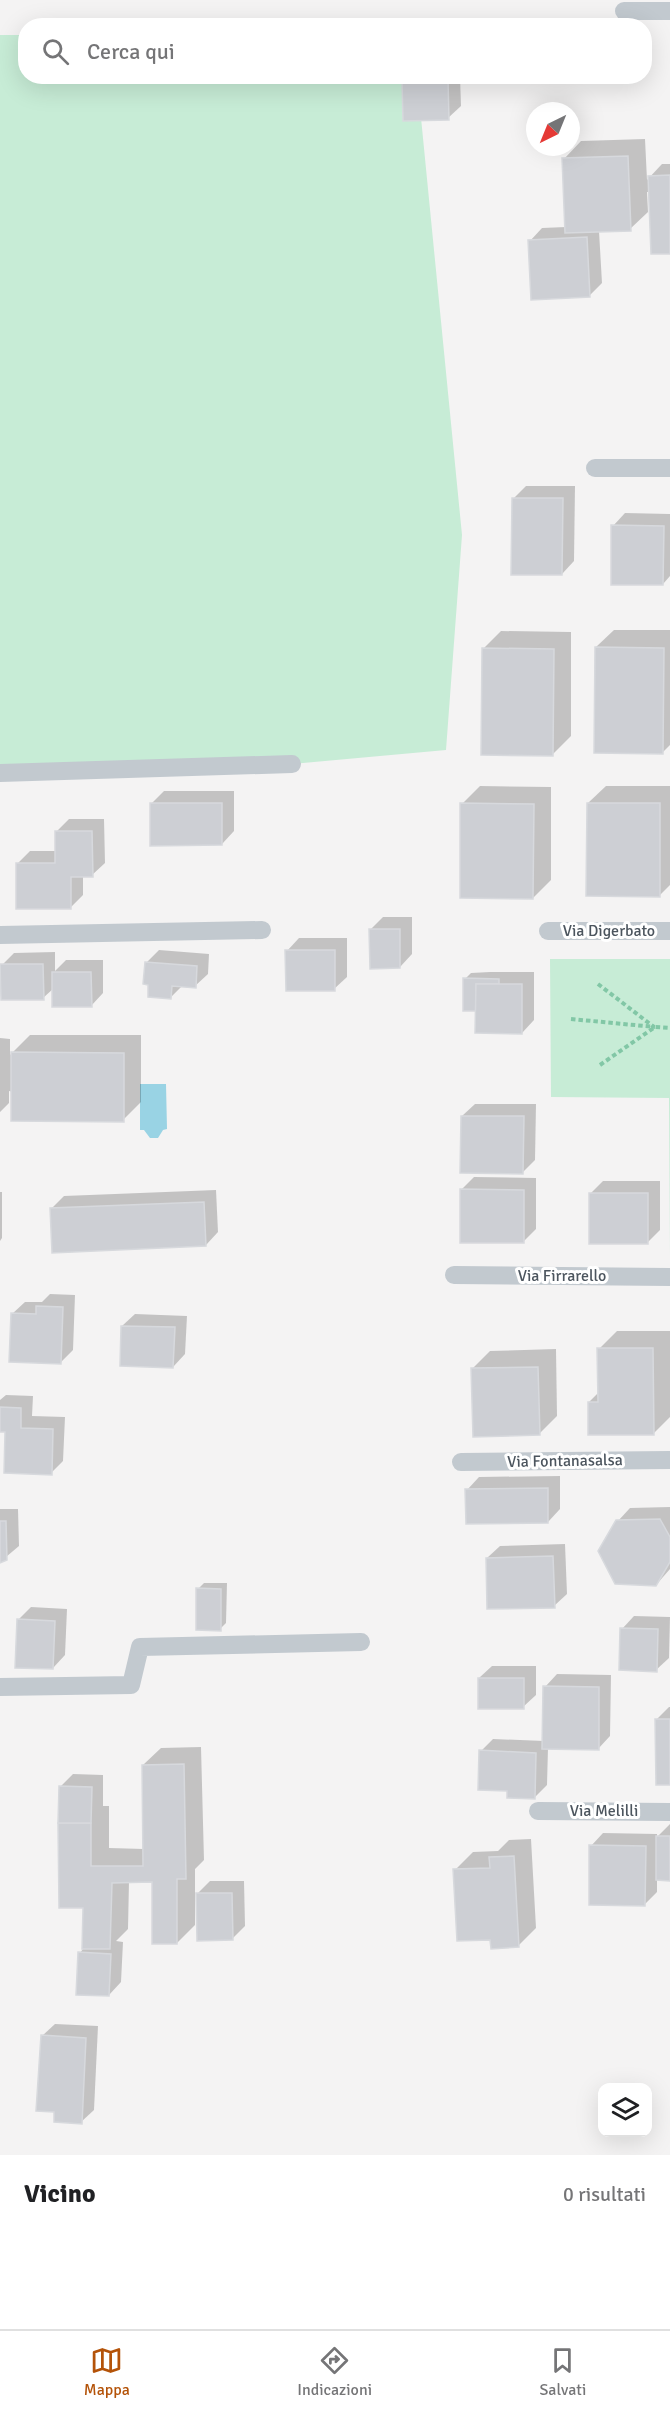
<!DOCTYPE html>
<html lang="it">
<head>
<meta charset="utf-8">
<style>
	body { margin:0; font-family:Signika,sans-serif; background:#f6f6f6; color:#202124 }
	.controls { position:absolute; right:18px; bottom:18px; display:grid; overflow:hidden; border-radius:12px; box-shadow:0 6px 24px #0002 }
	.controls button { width:54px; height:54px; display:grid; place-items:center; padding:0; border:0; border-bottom:2px solid #e0e0e0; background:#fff; color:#202124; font:30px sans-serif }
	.compass { position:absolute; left:526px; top:102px; width:54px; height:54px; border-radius:50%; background:#fff; box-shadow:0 6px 24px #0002; rotate:223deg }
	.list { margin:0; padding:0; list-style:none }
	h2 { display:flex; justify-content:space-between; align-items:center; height:78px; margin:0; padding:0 24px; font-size:26px }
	h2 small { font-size:20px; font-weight:400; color:#757577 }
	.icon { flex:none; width:33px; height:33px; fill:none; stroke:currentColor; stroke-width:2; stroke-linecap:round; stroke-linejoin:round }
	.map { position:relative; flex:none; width:670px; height:2155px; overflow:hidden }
	.search { position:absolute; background:#fff; box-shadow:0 6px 24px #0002; left:18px; right:18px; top:18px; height:66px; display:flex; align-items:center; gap:15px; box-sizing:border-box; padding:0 21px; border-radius:24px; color:#757577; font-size:22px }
	.sheet { height:174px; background:#fff }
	nav { display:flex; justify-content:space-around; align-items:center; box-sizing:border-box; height:84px; border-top:2px solid #e0e0e0; background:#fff; font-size:16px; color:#757577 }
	nav a { display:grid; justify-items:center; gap:3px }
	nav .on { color:#b45309 }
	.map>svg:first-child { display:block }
	.green { fill:#c7ecd6 }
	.water { fill:#99d3e4 }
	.shadow { fill:#0003 }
	.building { fill:#cdcfd4; stroke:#d7d9dd; stroke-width:1.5 }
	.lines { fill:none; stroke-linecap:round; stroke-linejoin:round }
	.path { stroke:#82c7a6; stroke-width:4; stroke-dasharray:4.5 3; stroke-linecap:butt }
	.lane { stroke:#c2c9cf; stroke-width:18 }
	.labels { text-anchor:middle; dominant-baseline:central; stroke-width:6; stroke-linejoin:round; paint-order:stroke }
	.street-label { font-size:16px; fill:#4c555e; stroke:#fff }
</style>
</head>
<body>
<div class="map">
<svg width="670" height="2155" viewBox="0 0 670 2155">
	<rect width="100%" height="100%" fill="#f4f3f3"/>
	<g class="green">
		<polygon points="0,35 25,35 26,76 417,77 462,535 446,750 292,764 0,773"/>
		<polygon points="550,959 670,959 670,1257 669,1098 551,1097"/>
	</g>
	<polygon class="water" points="140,1084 166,1084 167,1129 163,1130 158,1138 150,1138 144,1130 140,1130"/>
	<g class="shadow">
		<polygon points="408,76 460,76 461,106 448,118 403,81"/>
		<polygon points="645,139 647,180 662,164 670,164 670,252 650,192 647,192 648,212 630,229 599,231 602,283 589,296 530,241 542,228 566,227 564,159 581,141"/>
		<polygon points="526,486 575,486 574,561 562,574 513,499"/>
		<polygon points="625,513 670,514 670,576 663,584 613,526"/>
		<polygon points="614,630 670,630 670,745 662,753 596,647"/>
		<polygon points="501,631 571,632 571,736 553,754 483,649"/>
		<polygon points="480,786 551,787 551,880 533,898 462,804"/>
		<polygon points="606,786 670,786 670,885 659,896 588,803"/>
		<polygon points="164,791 234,791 234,831 222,844 151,804"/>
		<polygon points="69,819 104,819 105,863 92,875 83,875 83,895 71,907 17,864 30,851 57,851 56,832"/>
		<polygon points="383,917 412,917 412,954 400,967 371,929"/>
		<polygon points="299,938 347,938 347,977 334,989 287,951"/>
		<polygon points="159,950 209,954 208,974 195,986 183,985 171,997 146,963"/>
		<polygon points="55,952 55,971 66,960 103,960 103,993 91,1006 54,988 43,998 2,965 14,953"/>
		<polygon points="490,972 534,972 534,1020 522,1033 477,1009 465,979 471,973"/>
		<polygon points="30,1035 141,1035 141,1102 123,1120 9,1091 9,1103 0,1112 0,1038 10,1039 10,1055"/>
		<polygon points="475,1104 536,1104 535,1160 523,1172 462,1116"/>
		<polygon points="474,1177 536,1178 536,1229 523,1242 461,1190"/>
		<polygon points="603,1181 660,1181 660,1230 647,1243 591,1193"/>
		<polygon points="216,1190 218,1232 206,1245 51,1209 64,1196"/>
		<polygon points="0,1192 2,1192 2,1238 0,1241"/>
		<polygon points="50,1294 75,1295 73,1350 61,1362 12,1314 25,1302 42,1302"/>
		<polygon points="135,1314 187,1316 185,1354 173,1367 122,1326"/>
		<polygon points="617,1331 670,1331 670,1417 653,1434 589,1402 599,1392 599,1349"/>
		<polygon points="556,1349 557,1416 539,1434 472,1369 490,1351"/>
		<polygon points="6,1395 33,1396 32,1416 65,1417 63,1461 51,1473 6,1430 0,1430 0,1400"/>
		<polygon points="560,1476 560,1509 548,1522 467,1490 479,1477"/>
		<polygon points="670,1507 670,1569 656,1585 618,1521 630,1508"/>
		<polygon points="0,1509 18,1509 19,1546 0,1562"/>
		<polygon points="565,1544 567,1594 554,1606 487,1558 500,1546"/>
		<polygon points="204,1583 227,1583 226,1623 220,1629 198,1589"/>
		<polygon points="31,1607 67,1609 65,1655 53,1668 18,1620"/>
		<polygon points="634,1616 670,1617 669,1658 656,1670 622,1629"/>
		<polygon points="492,1666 536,1666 536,1695 523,1707 479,1678"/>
		<polygon points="557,1674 611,1675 610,1736 598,1749 548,1748 547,1785 534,1798 509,1790 481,1751 493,1739 544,1741 545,1687"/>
		<polygon points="669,1707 670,1707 670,1783 656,1720"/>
		<polygon points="201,1747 204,1860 195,1869 195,1925 177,1943 154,1881 129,1881 128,1929 116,1941 123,1942 121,1982 109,1995 80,1953 83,1949 84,1907 60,1787 73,1774 103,1775 103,1806 109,1806 109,1848 144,1849 143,1765 161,1748"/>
		<polygon points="670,1824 670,1879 657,1879 657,1892 645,1904 591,1846 603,1833 657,1834 657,1837"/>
		<polygon points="531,1839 536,1928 518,1946 491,1938 455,1870 473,1852 498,1851 509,1840"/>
		<polygon points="210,1881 244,1881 245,1926 232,1939 198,1893"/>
		<polygon points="55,2024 98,2026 94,2110 81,2122 56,2111 42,2036"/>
	</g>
	<g class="building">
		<polygon points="448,79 449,120 403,121 402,80"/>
		<polygon points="628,156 631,231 565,233 562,158"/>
		<polygon points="670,175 670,254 651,254 648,176"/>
		<polygon points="587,237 590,297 531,300 528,240"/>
		<polygon points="512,498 563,498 562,575 511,575"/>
		<polygon points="611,525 664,526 663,585 611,585"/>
		<polygon points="595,647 664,648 663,754 594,753"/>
		<polygon points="482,648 554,649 553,756 481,755"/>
		<polygon points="150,803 222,803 222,845 150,846"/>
		<polygon points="460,803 534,804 533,899 460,898"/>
		<polygon points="587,803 660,803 660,897 586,896"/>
		<polygon points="55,831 92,831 93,877 71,877 71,909 16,909 16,863 55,863"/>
		<polygon points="369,929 400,929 400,968 370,969"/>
		<polygon points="285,950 335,950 335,991 286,991"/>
		<polygon points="145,962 197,966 196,988 172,986 171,999 148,997 148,985 143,984"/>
		<polygon points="0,964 43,964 44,1000 1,1000"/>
		<polygon points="52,972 91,972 92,1007 52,1007"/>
		<polygon points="463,978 499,979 499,984 476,984 476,1011 463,1011"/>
		<polygon points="476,984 522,984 522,1034 475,1033"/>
		<polygon points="11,1052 124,1053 124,1122 11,1121"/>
		<polygon points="461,1116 524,1116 523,1174 460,1173"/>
		<polygon points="460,1189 524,1190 524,1243 460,1243"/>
		<rect x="589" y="1193" width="59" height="51"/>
		<polygon points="204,1202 206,1246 52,1253 50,1208"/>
		<polygon points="36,1306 63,1307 61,1364 9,1362 11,1313 36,1314"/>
		<polygon points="121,1326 175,1327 173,1368 120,1366"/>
		<polygon points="597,1348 653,1348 654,1435 588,1435 588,1402 598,1402"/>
		<polygon points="538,1367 540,1435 473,1437 471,1368"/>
		<polygon points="0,1407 21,1408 21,1428 53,1429 52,1475 4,1473 5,1432 0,1432"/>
		<polygon points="548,1488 548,1523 466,1524 465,1489"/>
		<polygon points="660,1519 670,1537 670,1562 656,1586 615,1584 598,1551 616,1520"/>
		<polygon points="0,1521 6,1521 7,1560 0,1563"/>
		<polygon points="553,1556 555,1608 487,1609 486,1558"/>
		<polygon points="196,1588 221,1589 221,1631 196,1630"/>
		<polygon points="17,1619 55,1621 53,1669 15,1668"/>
		<polygon points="620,1628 658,1629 657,1672 619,1670"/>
		<rect x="478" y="1678" width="46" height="31"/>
		<polygon points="543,1686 599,1687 599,1750 542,1749"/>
		<polygon points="655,1719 670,1719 670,1785 656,1785"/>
		<polygon points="479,1750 536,1753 535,1799 507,1798 507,1791 478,1790"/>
		<polygon points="184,1764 186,1879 177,1879 177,1944 152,1944 152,1882 112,1883 110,1949 82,1949 83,1908 59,1908 58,1823 91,1823 91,1866 143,1866 142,1765"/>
		<polygon points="59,1786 92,1787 91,1823 58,1823"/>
		<polygon points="656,1836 670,1836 670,1881 656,1880"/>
		<polygon points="589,1845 646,1846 645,1906 589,1905"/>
		<polygon points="514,1856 519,1947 491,1949 490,1940 457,1941 453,1869 490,1868 489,1857"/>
		<polygon points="196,1893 232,1893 233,1940 197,1941"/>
		<polygon points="78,1952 111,1954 109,1996 76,1995"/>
		<polygon points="41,2035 86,2038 82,2124 54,2122 54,2112 36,2111"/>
	</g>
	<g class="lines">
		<g class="path">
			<polyline points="598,984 654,1027"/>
			<polyline points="571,1019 655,1027"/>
			<polyline points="600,1065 655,1027 670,1028"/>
		</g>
		<g class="lane">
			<polyline points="624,11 670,11"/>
			<polyline points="595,468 670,468"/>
			<polyline points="0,773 292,764"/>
			<polyline points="548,931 670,931"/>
			<polyline points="0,935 262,930"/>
			<polyline points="454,1275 670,1277"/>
			<polyline points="461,1462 670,1460"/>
			<polyline points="0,1687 131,1685 140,1647 361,1642"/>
			<polyline points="538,1811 670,1812"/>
		</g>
	</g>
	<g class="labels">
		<g class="street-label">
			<text x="609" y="931">Via Digerbato</text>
			<text x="562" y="1276">Via Firrarello</text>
			<text transform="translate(565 1461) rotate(-1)">Via Fontanasalsa</text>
			<text x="604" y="1811">Via Melilli</text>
		</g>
	</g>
</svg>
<div class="controls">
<button><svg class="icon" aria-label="layers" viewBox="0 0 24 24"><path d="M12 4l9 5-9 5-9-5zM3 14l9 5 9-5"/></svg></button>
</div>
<svg class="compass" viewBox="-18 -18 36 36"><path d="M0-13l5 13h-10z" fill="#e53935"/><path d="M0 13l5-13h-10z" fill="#757577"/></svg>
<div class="search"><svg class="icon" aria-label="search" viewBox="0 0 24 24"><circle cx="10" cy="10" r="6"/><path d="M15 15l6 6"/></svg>Cerca qui</div>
</div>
<section class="sheet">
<h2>Vicino<small>0 risultati</small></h2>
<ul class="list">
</ul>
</section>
<nav>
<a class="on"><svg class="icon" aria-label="map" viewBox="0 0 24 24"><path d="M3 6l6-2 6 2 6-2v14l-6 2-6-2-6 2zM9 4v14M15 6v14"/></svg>Mappa</a>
<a><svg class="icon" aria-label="directions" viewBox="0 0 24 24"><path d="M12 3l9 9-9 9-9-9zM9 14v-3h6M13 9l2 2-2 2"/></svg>Indicazioni</a>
<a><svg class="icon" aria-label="saved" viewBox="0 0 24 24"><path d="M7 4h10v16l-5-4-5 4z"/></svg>Salvati</a>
</nav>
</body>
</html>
